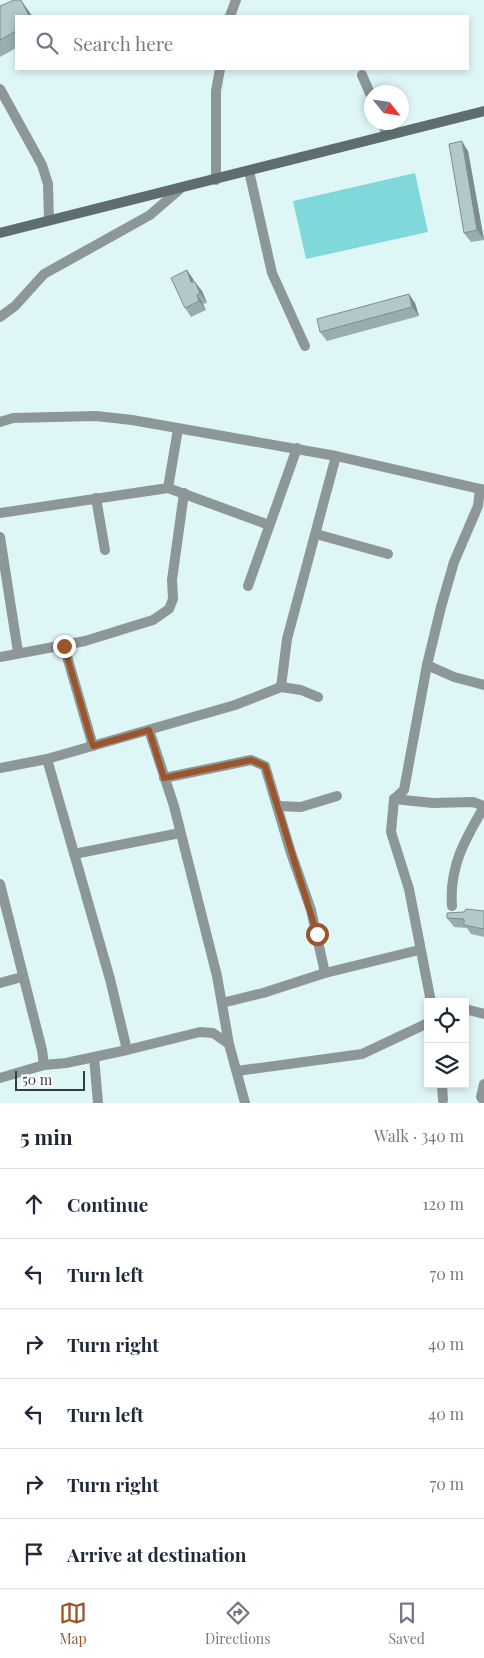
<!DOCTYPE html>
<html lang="en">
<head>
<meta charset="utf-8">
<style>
	body { margin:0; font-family:"Playfair Display",serif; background:#f2f2f3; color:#1f2937 }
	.controls { position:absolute; right:15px; bottom:15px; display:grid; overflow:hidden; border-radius:0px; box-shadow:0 2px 8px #0003 }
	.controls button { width:45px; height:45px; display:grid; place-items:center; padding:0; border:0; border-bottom:1px solid #e0e1e3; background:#fff; color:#1f2937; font:25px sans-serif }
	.compass { position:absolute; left:364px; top:85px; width:45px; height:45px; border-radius:50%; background:#fff; box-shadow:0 2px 8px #0003; rotate:120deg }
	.scale { position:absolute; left:15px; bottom:12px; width:70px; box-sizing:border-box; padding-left:5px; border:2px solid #353e3e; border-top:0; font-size:14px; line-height:18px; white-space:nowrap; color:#353e3e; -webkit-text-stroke:4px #fff; paint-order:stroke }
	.stop { position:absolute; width:15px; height:15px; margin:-11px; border:4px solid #9b552c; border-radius:50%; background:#fff }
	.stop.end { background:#9b552c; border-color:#fff; box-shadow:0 1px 5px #0008 }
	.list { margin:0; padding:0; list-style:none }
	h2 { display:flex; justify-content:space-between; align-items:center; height:65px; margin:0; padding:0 20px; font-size:21px }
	h2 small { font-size:16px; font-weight:400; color:#747a83 }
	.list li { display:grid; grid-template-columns:32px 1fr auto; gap:15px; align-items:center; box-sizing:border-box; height:70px; padding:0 20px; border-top:1px solid #e0e1e3 }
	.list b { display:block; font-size:19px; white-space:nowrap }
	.list em { font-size:16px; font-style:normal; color:#747a83 }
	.icon { flex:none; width:28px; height:28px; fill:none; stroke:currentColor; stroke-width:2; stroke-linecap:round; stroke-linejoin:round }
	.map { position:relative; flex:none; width:484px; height:1103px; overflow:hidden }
	.search { position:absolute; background:#fff; box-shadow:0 2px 8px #0003; left:15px; right:15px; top:15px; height:55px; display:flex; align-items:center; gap:12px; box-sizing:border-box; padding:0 18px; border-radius:0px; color:#747a83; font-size:19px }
	.sheet { height:485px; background:#fff }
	nav { display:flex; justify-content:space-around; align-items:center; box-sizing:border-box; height:70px; border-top:1px solid #e0e1e3; background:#fff; font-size:14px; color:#747a83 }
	nav a { display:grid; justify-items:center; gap:2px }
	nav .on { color:#9b552c }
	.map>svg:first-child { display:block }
	.green { fill:#80d8db }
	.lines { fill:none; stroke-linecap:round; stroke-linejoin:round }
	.minor { stroke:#8e9798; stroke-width:10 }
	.secondary { stroke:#606d6e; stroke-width:10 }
	.wall { fill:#99adae }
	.shaded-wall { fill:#7d8d8d }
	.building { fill:#b2c9ca; stroke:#7d8d8d }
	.route { stroke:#9b552c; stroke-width:6 }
</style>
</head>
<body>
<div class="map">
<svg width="484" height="1103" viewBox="0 0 484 1103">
	<rect width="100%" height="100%" fill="#dff6f7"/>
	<polygon class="green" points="415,173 428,232 306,259 293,201"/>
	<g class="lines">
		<g class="minor">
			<polyline points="230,16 236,0"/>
			<polyline points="362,75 372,98"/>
			<polyline points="0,89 42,165 48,184 49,220"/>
			<polyline points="382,122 387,135"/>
			<polyline points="249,171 272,273 305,346"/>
			<polyline points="216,180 216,91 220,69"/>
			<polyline points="0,317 15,306 44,274 150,215 180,189"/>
			<polyline points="0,422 13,418 96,416 132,420 336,456 484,490"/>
			<polyline points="168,488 178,429"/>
			<polyline points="96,498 105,550"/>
			<polyline points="0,513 168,488 269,525"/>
			<polyline points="316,534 388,554"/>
			<polyline points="0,537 18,652"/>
			<polyline points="248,586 297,448"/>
			<polyline points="64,646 93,746"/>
			<polyline points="0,657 85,641 153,620 169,609 173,599 172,580 184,493"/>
			<polyline points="427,665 454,677 484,685"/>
			<polyline points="281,687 287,639 336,456"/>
			<polyline points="149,730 174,806 217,976 229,1044 245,1103"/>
			<polyline points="47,759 110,979 127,1050"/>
			<polyline points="0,768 47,759 235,705 281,687 301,690 318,697"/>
			<polyline points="164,778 251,760 265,766 291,853 311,910 325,973 263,993 222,1003"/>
			<polyline points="394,799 433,803 473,802 484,806"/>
			<polyline points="278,806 301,807 337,796"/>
			<polyline points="74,854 180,833"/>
			<polyline points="0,884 42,1050 44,1065"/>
			<path d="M 452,906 C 449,867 465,839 484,807"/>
			<polyline points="325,973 419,950"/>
			<polyline points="0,983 22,977"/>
			<polyline points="431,1002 409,889 391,832 394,799 404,790 427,665 441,607 454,562 478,506 480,489"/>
			<polyline points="465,1009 484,1014"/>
			<polyline points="94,1057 98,1103"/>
			<polyline points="237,1071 362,1054 428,1023"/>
			<polyline points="0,1078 44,1065 66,1063 127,1050 200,1032 213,1033 229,1044"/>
			<polyline points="442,1084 443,1100"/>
			<polyline points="484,1084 481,1097 484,1101"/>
		</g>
		<polyline class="secondary" points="0,233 484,111"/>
	</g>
	<g class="wall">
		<polygon points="0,6 28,10 32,16 16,16 16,48 0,57"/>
		<polygon points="468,151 484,240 471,242 464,233"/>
		<polygon points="187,270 193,279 194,282 202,291 207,303 203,304 206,310 191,317 185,308"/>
		<polygon points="415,303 419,316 327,341 320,332"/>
		<polygon points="484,911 484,937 471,934 467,928 454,927 447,918"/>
	</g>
	<g class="shaded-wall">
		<polygon points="21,0 28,10 32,16 29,16"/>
		<polygon points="462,141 468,151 484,240 477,230"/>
		<polygon points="187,270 193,279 197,292 191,282"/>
		<polygon points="195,282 202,291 207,303 200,293"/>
		<polygon points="409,294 415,303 419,316 412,307"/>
		<polygon points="197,295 203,304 206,310 199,301"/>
	</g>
	<g class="building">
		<polygon points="14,0 21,0 29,16 16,16 16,31 0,40 0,6"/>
		<polygon points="462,141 477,230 464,233 449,144"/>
		<polygon points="187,270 191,282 195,282 200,293 197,295 199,301 185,308 171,278"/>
		<polygon points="409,294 412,307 320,332 317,319"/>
		<polygon points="466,909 484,911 484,929 464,925 464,919 447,918 447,913 464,912"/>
	</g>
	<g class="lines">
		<polyline class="route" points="64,646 93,746 149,730 164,778 251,760 265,766 317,934"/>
	</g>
</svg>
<div class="controls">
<button><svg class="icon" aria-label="locate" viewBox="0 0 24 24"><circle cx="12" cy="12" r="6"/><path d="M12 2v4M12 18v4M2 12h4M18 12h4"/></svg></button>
<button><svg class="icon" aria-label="layers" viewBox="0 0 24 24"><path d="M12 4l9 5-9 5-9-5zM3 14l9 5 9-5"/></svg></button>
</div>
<svg class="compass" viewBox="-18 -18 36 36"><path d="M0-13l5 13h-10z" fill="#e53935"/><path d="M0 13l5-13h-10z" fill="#747a83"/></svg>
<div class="scale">50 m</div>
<div class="stop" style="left:317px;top:934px"></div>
<div class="stop end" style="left:64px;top:646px"></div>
<div class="search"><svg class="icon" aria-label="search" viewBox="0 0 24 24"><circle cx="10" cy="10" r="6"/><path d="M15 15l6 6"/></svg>Search here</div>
</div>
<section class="sheet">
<h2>5 min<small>Walk · 340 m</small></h2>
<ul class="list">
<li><svg class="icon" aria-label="ahead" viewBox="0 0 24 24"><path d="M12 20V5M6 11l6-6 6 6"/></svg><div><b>Continue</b></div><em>120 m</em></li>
<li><svg class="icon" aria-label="left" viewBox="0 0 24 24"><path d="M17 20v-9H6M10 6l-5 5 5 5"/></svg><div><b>Turn left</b></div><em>70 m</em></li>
<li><svg class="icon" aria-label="right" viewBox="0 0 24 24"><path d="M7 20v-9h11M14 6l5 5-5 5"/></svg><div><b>Turn right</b></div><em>40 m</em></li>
<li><svg class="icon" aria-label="left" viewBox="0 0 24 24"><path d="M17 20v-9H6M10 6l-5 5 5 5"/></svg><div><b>Turn left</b></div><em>40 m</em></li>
<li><svg class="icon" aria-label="right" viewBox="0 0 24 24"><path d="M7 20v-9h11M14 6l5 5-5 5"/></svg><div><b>Turn right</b></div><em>70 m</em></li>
<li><svg class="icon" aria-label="arrive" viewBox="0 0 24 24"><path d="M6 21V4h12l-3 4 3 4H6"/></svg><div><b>Arrive at destination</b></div></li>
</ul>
</section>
<nav>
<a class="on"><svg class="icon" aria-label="map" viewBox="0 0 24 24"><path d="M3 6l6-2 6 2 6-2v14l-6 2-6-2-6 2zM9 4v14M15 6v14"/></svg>Map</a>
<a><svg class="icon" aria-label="directions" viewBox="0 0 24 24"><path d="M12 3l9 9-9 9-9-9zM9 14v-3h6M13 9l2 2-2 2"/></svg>Directions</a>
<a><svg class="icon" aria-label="saved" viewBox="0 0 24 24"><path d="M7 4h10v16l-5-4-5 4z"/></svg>Saved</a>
</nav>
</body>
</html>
